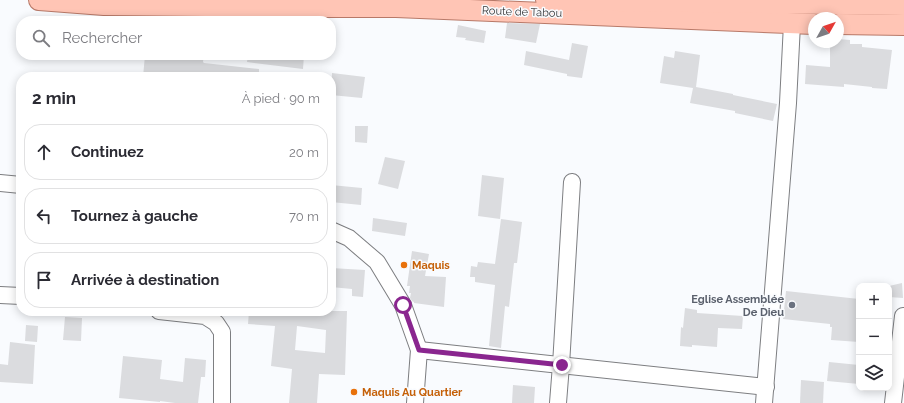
<!DOCTYPE html>
<html lang="fr">
<head>
<meta charset="utf-8">
<style>
	body { margin:0; font-family:Raleway,sans-serif; background:#f2f2f3; color:#2b2b33 }
	.controls { position:absolute; right:12px; bottom:12px; display:grid; overflow:hidden; border-radius:8px; box-shadow:0 2px 10px #0003 }
	.controls button { width:36px; height:36px; display:grid; place-items:center; padding:0; border:0; border-bottom:1px solid #e1e1e2; background:#fff; color:#2b2b33; font:20px sans-serif }
	.compass { position:absolute; left:808px; top:12px; width:36px; height:36px; border-radius:50%; background:#fff; box-shadow:0 2px 10px #0003; rotate:50deg }
	.stop { position:absolute; width:12px; height:12px; margin:-9px; border:3px solid #8a268f; border-radius:50%; background:#fff }
	.stop.end { background:#8a268f; border-color:#fff; box-shadow:0 1px 4px #0008 }
	.list { margin:0; padding:0; list-style:none }
	h2 { display:flex; justify-content:space-between; align-items:center; height:52px; margin:0; padding:0 16px; font-size:17px }
	h2 small { font-size:13px; font-weight:400; color:#7c7c81 }
	.list li { display:grid; grid-template-columns:26px 1fr auto; gap:12px; align-items:center; box-sizing:border-box; height:56px; margin:0 8px 8px; padding:0 8px; border:1px solid #e1e1e2; border-radius:16px }
	.list b { display:block; font-size:15px; white-space:nowrap }
	.list em { font-size:13px; font-style:normal; color:#7c7c81 }
	.icon { flex:none; width:22px; height:22px; fill:none; stroke:currentColor; stroke-width:2; stroke-linecap:round; stroke-linejoin:round }
	.map { position:relative; flex:none; width:904px; height:403px; overflow:hidden }
	.search { position:absolute; background:#fff; box-shadow:0 2px 10px #0003; left:16px; top:16px; width:320px; height:44px; display:flex; align-items:center; gap:10px; box-sizing:border-box; padding:0 14px; border-radius:16px; color:#7c7c81; font-size:15px }
	.panel { position:absolute; background:#fff; box-shadow:0 2px 10px #0003; left:16px; top:72px; width:320px; height:244px; border-radius:16px }
	.map>svg:first-child { display:block }
	.building { fill:#dbdcdf; fill-rule:evenodd }
	.lines { fill:none; stroke-linecap:round; stroke-linejoin:round }
	.minor-casing { stroke:#7d7e81; stroke-width:18 }
	.major-casing { stroke:#b87968; stroke-width:22 }
	.minor { stroke:#fff; stroke-width:16 }
	.major { stroke:#ffc5b5; stroke-width:20 }
	.route { stroke:#8a268f; stroke-width:5 }
	.food-dot { fill:#e8710a; stroke:#f9fbfe; stroke-width:1.5 }
	.worship-dot { fill:#6b7280; stroke:#f9fbfe; stroke-width:1.5 }
	.labels { text-anchor:middle; dominant-baseline:central; stroke-width:3; stroke-linejoin:round; paint-order:stroke }
	.street-label { font-size:11px; fill:#343435; stroke:#f9fbfe }
	.food-label { font-size:11px; font-weight:bold; fill:#c56008; stroke:#f9fbfe; text-anchor:start }
	.worship-label { font-size:11px; font-weight:bold; fill:#5b616d; stroke:#f9fbfe; text-anchor:end }
</style>
</head>
<body>
<div class="map">
<svg width="904" height="403" viewBox="0 0 904 403">
	<rect width="100%" height="100%" fill="#f9fbfe"/>
	<g class="building">
		<polygon points="507,23 540,24 536,43 505,38"/>
		<polygon points="458,25 486,31 484,43 465,40 466,38 456,37"/>
		<polygon points="838,39 850,40 850,44 862,44 862,47 892,50 887,89 872,88 872,87 844,84 844,87 805,84 806,65 830,67 830,42 838,42"/>
		<polygon points="572,43 588,46 582,78 567,76 567,74 524,65 526,51 569,60"/>
		<polygon points="675,51 700,55 696,87 733,94 733,95 777,104 773,121 735,113 735,111 690,103 693,88 660,83 664,56 674,58"/>
		<polygon points="145,55 184,60 185,55 204,55 203,62 204,63 259,69 259,77 143,77"/>
		<polygon points="248,55 304,55 303,69 247,62"/>
		<polygon points="332,73 365,77 362,98 331,95"/>
		<polygon points="355,126 368,126 367,143 355,142"/>
		<polygon points="385,157 405,161 398,189 378,184"/>
		<polygon points="482,175 504,178 500,219 478,216"/>
		<polygon points="331,185 362,188 361,205 331,202"/>
		<polygon points="373,218 407,223 405,236 372,231"/>
		<polygon points="501,219 522,222 517,263 514,263 509,307 505,306 501,348 489,346 495,285 475,282 475,277 470,277 471,266 477,267 478,262 495,264"/>
		<polygon points="412,251 429,254 425,276 446,277 444,307 414,303 414,302 412,301 410,298 411,293 409,293 410,286 407,286"/>
		<polygon points="331,268 365,270 363,297 352,296 352,289 331,287"/>
		<polygon points="902,283 903,298 889,297 889,286"/>
		<polygon points="786,291 859,299 859,342 831,340 832,327 830,327 830,324 783,319"/>
		<polygon points="685,308 697,310 697,313 743,316 742,329 718,328 717,347 692,345 692,347 680,346 681,327 683,328"/>
		<path d="M 249,311 L 347,311 L 345,375 L 319,374 L 317,403 L 289,403 L 292,369 L 271,366 L 275,326 L 248,324 ZM 297,326 L 326,330 L 325,353 L 295,350 Z"/>
		<polygon points="65,317 82,318 81,341 63,340"/>
		<polygon points="26,325 38,326 37,342 25,341"/>
		<polygon points="10,342 35,345 33,384 0,382 0,364 8,365"/>
		<polygon points="123,356 162,360 160,379 183,382 185,358 206,360 205,377 201,377 198,403 175,403 160,401 160,402 119,398"/>
		<polygon points="829,362 859,365 859,384 827,381"/>
		<polygon points="801,380 824,382 823,403 800,403"/>
		<polygon points="513,385 535,387 534,403 512,403"/>
	</g>
	<g class="lines">
		<defs>
			<g id="minor">
				<polyline points="0,183 21,185"/>
				<polyline points="331,230 349,238 377,262 403,305 419,350 415,403"/>
				<polyline points="0,295 21,296"/>
				<polyline points="159,311 205,316 216,323 222,332 222,403"/>
				<polyline points="419,350 766,387"/>
				<polyline points="558,403 561,365 572,182"/>
				<polyline points="764,403 788,103 792,24"/>
				<polyline points="893,403 903,316"/>
			</g>
			<g id="major">
				<polyline points="39,0 104,5 298,7 396,7 814,24"/>
				<polyline points="546,0 904,5"/>
				<polyline points="838,24 904,25"/>
			</g>
		</defs>
		<use href="#minor" class="minor-casing"/>
		<use href="#major" class="major-casing"/>
		<use href="#minor" class="minor"/>
		<use href="#major" class="major"/>
	</g>
	<g class="lines">
		<polyline class="route" points="403,305 419,350 562,365"/>
	</g>
	<g class="food-dot">
		<circle cx="404" cy="265" r="4"/>
		<circle cx="354" cy="392" r="4"/>
	</g>
	<circle class="worship-dot" cx="792" cy="305" r="4"/>
	<g class="labels">
		<g class="street-label">
			<text transform="translate(522 12) rotate(2)">Route de Tabou</text>
		</g>
		<g class="food-label">
			<text x="412" y="265">Maquis</text>
			<text x="362" y="392">Maquis Au Quartier</text>
		</g>
		<g class="worship-label">
			<text x="784" y="299">Eglise Assemblée<tspan x="784" dy="13">De Dieu</tspan></text>
		</g>
	</g>
</svg>
<div class="controls">
<button>+</button>
<button>−</button>
<button><svg class="icon" aria-label="layers" viewBox="0 0 24 24"><path d="M12 4l9 5-9 5-9-5zM3 14l9 5 9-5"/></svg></button>
</div>
<svg class="compass" viewBox="-18 -18 36 36"><path d="M0-13l5 13h-10z" fill="#e53935"/><path d="M0 13l5-13h-10z" fill="#7c7c81"/></svg>
<div class="stop" style="left:403px;top:305px"></div>
<div class="stop end" style="left:562px;top:365px"></div>
<div class="search"><svg class="icon" aria-label="search" viewBox="0 0 24 24"><circle cx="10" cy="10" r="6"/><path d="M15 15l6 6"/></svg>Rechercher</div>
<section class="panel">
<h2>2 min<small>À pied · 90 m</small></h2>
<ul class="list">
<li><svg class="icon" aria-label="ahead" viewBox="0 0 24 24"><path d="M12 20V5M6 11l6-6 6 6"/></svg><div><b>Continuez</b></div><em>20 m</em></li>
<li><svg class="icon" aria-label="left" viewBox="0 0 24 24"><path d="M17 20v-9H6M10 6l-5 5 5 5"/></svg><div><b>Tournez à gauche</b></div><em>70 m</em></li>
<li><svg class="icon" aria-label="arrive" viewBox="0 0 24 24"><path d="M6 21V4h12l-3 4 3 4H6"/></svg><div><b>Arrivée à destination</b></div></li>
</ul>
</section>
</div>
</body>
</html>
